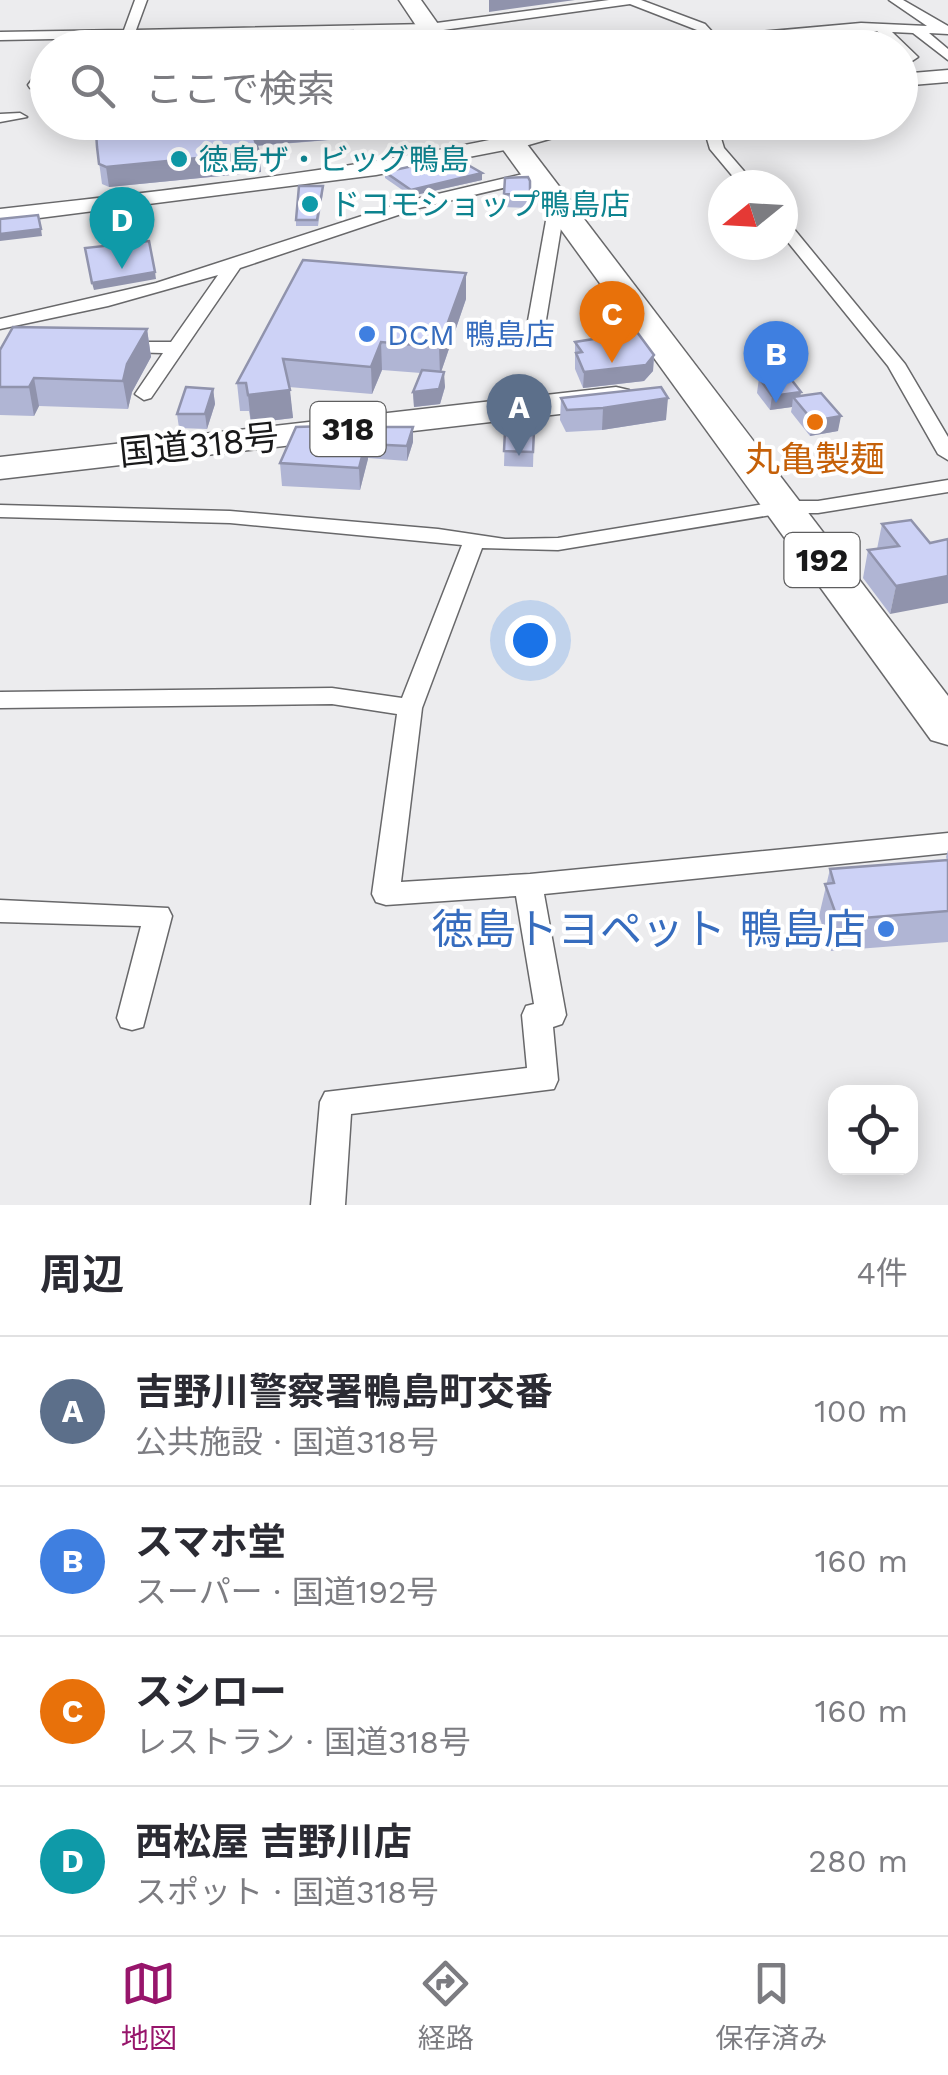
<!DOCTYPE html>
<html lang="ja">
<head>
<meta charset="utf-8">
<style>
	body { margin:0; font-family:"Work Sans","Noto Sans JP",sans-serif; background:#f2f2f3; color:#2b2b33 }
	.controls { position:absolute; right:30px; bottom:30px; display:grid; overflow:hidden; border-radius:20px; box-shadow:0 5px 25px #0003 }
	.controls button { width:90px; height:90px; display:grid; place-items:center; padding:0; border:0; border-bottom:2px solid #e1e1e2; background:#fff; color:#2b2b33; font:50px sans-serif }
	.compass { position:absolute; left:708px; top:170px; width:90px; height:90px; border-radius:50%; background:#fff; box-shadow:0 5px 25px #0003; rotate:252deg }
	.you { position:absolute; left:530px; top:640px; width:35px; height:35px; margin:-25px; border:8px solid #fff; border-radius:50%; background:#1a73e8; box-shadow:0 0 0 15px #1a73e833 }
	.badge { display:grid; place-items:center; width:65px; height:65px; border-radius:50%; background:#97156b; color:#fff; font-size:32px; font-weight:700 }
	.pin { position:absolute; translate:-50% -82px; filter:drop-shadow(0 2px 5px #0008) }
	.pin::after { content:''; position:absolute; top:52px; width:35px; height:30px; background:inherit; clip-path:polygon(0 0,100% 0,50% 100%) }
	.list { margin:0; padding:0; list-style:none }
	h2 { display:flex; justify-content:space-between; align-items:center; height:130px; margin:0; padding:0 40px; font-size:42px }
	h2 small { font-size:32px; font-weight:400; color:#7c7c81 }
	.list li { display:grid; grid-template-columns:65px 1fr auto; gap:30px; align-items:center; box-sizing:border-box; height:150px; padding:0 40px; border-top:2px solid #e1e1e2 }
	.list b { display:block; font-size:38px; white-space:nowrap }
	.list p { margin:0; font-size:32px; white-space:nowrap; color:#7c7c81 }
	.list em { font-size:32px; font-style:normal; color:#7c7c81 }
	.icon { flex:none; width:55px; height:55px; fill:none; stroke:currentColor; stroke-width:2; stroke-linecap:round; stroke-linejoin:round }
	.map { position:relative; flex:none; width:948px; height:1205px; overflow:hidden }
	.search { position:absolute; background:#fff; box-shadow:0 5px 25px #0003; left:30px; right:30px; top:30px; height:110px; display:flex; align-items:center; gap:25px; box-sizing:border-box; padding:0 35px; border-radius:55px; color:#7c7c81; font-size:38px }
	.sheet { height:730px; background:#fff }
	nav { display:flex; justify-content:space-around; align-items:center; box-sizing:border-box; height:140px; border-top:2px solid #e1e1e2; background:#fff; font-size:28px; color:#7c7c81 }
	nav a { display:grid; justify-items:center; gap:5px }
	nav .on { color:#97156b }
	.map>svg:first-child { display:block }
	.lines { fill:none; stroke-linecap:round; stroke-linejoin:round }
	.street-casing { stroke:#68686a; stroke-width:3 }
	.secondary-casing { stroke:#68686a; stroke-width:3 }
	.highway-casing { stroke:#68686a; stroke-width:3 }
	.street { fill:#fff; fill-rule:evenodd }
	.secondary { fill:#fff; fill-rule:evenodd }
	.highway { fill:#fff; fill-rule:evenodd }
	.wall { fill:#b0b5d4 }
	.shaded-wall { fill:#9093ac }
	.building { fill:#cdd2f6; stroke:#9093ac; stroke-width:2.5 }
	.culture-dot { fill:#0f9aa8; stroke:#fff; stroke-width:4 }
	.shop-dot { fill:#3f7fe0; stroke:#fff; stroke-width:4 }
	.food-dot { fill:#e8710a; stroke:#fff; stroke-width:4 }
	.labels { text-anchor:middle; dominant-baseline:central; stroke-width:8; stroke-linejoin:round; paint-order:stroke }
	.far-culture-label { font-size:30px; fill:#0d838f; stroke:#fff; text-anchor:start }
	.far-shop-label { font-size:30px; fill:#366cbe; stroke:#fff; text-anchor:start }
	.shield { fill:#fff; stroke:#5e5e5f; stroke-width:2.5 }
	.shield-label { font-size:32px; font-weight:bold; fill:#19191a }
	.street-label { font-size:35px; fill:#19191a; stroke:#fff }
	.food-label { font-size:35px; fill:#c56008; stroke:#fff }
	.near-shop-label { font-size:42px; fill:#366cbe; stroke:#fff; text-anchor:end }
</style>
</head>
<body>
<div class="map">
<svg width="948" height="1205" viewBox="0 0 948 1205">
	<rect width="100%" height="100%" fill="#ececee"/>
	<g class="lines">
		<defs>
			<g id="street">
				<polygon points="135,0 147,0 136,30 429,24 609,0 641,0 705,24 716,36 861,23 927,26 889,0 903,0 948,26 948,34 929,33 948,49 948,60 913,33 892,32 918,57 912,61 877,31 723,43 726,48 713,48 697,30 630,4 429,32 0,40 0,32 124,30"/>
				<polygon points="48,58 48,75 42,85 30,88 28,85"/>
				<polygon points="0,114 20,113 27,117 0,122"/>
				<polygon points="702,122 716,122 724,148 756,185 740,185 710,149"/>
				<polygon points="536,171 544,176 541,179 419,208 240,268 151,398 144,400 135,394 163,353 122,352 113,347 122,342 171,342 218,275 108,306 0,329 0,319 156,283 408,201"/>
				<polygon points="557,199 565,204 544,332 535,337 526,332 549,204"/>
				<polygon points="783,221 789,223 905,364 948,437 948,460 938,454 888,366 783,236"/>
				<polygon points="948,480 948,492 818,513 783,513 558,550 482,548 422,708 401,882 530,874 948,833 948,853 544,894 566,1015 562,1024 553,1027 558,1080 554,1089 351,1114 345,1205 311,1205 320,1102 325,1092 527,1068 522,1015 526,1006 534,1004 516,896 386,905 376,902 372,894 397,714 332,704 0,708 0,692 332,688 402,698 462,545 230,523 0,517 0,505 230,511 438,529 505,539 558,538 783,501 818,501"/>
				<polygon points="0,900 168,908 172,916 143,1027 132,1030 121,1027 117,1018 141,926 0,922"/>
			</g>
			<g id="secondary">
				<polygon points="948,70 948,82 900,86 900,74"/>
				<path d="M 571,122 L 609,122 L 525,146 L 376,175 L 0,223 L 0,209 C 192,188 384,167 571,122 Z"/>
			</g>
			<g id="highway">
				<polygon points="399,0 421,0 455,48 431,48"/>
				<polygon points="483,122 510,122 948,696 948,745 931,740"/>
				<polygon points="616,387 629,390 634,398 629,406 0,479 0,457"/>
			</g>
		</defs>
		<use href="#street" class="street-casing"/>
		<use href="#secondary" class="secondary-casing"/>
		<use href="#highway" class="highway-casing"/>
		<use href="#street" class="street"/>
		<use href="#secondary" class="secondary"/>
		<use href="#highway" class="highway"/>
	</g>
	<g class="wall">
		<polygon points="102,122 378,122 378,136 257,146 261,172 109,187 102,184 97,147 104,132"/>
		<polygon points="385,172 482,180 411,196 385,178"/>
		<polygon points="530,181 529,208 504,207 504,194"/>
		<polygon points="323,192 318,226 296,226 296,220"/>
		<polygon points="303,260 466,299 441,372 445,387 440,404 414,407 413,392 421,373 382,370 372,394 289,387 293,418 251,423 249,411 240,411 237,383"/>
		<polygon points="147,329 151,357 132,392 128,409 39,406 34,416 0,415 0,350"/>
		<polygon points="575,342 654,355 653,371 644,381 583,388 575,369"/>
		<polygon points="759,378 800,396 838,431 810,436 791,412 792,407 770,410 757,393"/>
		<polygon points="213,389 215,404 207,429 179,428 177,414"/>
		<polygon points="561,398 666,420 602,430 566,432 560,420"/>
		<polygon points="327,426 328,435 361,436 413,427 413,442 407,461 368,458 360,490 282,486 280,463"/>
		<polygon points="505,430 534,431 533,467 504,466"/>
		<polygon points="911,520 890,614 863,578 868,550 877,549 882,524"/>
		<polygon points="948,850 948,942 831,951 819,916 830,869 947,860 946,857"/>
	</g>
	<g class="shaded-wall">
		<polygon points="489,0 575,0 489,12"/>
		<polygon points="301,122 378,122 378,136 252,146 250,127"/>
		<polygon points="259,152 261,172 109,187 106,167"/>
		<polygon points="482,173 482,180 411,196 411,190"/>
		<polygon points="41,229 42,236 0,241 0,234"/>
		<polygon points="155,272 156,279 94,290 92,283"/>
		<polygon points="466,273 466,299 440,375 439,347"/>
		<polygon points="147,329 151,357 132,392 128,409 123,381 127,364"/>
		<polygon points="381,342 382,370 372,394 371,367"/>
		<polygon points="654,355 653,371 644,381 583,388 584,372"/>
		<polygon points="444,372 445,387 440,404 414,407 413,392"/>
		<polygon points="34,378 39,406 34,416 29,387"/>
		<polygon points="213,389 215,404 207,429 205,414"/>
		<polygon points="290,390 293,418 251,423 248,395"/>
		<polygon points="801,392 799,405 793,397 792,407 770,410 772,396"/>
		<polygon points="668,398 666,420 602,430 603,408"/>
		<polygon points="841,416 838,431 810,436 813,421"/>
		<polygon points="413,427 413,442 407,461 407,446"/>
		<polygon points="367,437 368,459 360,490 359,468"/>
		<polygon points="948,576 948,603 890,614 896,586"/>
	</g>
	<g class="building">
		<polygon points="353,31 357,48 280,48 278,40 294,39 293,34"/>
		<polygon points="103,122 301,122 250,127 259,152 106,167 99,164 97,147 96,132 104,132"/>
		<polygon points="454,157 482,173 411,190 385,172"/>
		<polygon points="528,177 530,181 530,195 504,194 505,178"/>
		<polygon points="299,186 323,186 317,220 296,220"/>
		<polygon points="38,215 41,229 0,234 0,219"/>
		<polygon points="149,241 155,272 92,283 85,248"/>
		<polygon points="303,260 466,273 439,347 381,342 371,367 283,359 290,390 248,395 246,383 237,383"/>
		<polygon points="13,327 147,329 127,364 123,381 34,378 29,387 0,387 0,350"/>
		<polygon points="637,332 654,355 646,365 584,372 576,353 582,352 575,342"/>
		<polygon points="422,370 444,372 439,389 413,392"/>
		<polygon points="787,374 801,392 772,396 759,378"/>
		<polygon points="186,387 213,389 205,414 177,414"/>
		<polygon points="661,387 668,398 603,408 567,410 561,398"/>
		<polygon points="821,393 841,416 813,421 793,397"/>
		<polygon points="327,426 326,435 367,437 359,468 280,463 296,427"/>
		<polygon points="366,427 413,427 407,446 367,444 367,437 361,436"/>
		<polygon points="505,430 534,431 533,452 504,451"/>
		<polygon points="911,520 930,543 948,539 948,576 896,586 868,550 899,546 882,524"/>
		<polygon points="948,860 948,911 838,920 825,884 834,883 830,869"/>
	</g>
	<g class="culture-dot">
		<circle cx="179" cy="159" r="10"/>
		<circle cx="310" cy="204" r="10"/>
	</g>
	<g class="shop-dot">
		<circle cx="367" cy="334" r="10"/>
		<circle cx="886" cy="929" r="10"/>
	</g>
	<circle class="food-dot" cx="815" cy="422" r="10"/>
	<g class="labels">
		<g class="far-culture-label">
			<text x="199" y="159">徳島ザ・ビッグ鴨島</text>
			<text x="330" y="204">ドコモショップ鴨島店</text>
		</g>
		<g class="far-shop-label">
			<text x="387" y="334">DCM 鴨島店</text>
		</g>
		<g class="shield">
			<rect x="310.5" y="402" width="75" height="54" rx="8"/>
			<rect x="784.5" y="533" width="75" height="54" rx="8"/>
		</g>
		<g class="shield-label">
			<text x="348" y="429">318</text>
			<text x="822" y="560">192</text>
		</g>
		<g class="street-label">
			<text transform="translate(199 445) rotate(-6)">国道318号</text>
		</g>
		<g class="food-label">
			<text x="815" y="459">丸亀製麺</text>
		</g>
		<g class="near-shop-label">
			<text x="866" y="929">徳島トヨペット 鴨島店</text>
		</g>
	</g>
</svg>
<div class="controls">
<button><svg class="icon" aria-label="locate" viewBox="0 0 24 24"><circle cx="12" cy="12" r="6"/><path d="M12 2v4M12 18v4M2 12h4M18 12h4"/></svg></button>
</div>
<svg class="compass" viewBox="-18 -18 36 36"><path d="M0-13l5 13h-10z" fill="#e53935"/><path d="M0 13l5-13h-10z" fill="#7c7c81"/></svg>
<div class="you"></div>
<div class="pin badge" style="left:519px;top:456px;background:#5c6f8a">A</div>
<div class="pin badge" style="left:776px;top:403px;background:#3f7fe0">B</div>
<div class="pin badge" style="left:612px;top:363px;background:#e8710a">C</div>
<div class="pin badge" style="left:122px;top:269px;background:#0f9aa8">D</div>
<div class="search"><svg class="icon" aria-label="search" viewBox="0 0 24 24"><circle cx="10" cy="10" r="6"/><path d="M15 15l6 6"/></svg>ここで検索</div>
</div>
<section class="sheet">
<h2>周辺<small>4件</small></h2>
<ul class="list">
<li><span class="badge" style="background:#5c6f8a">A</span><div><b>吉野川警察署鴨島町交番</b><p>公共施設 · 国道318号</p></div><em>100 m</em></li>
<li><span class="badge" style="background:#3f7fe0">B</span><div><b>スマホ堂</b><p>スーパー · 国道192号</p></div><em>160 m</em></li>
<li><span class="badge" style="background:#e8710a">C</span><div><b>スシロー</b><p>レストラン · 国道318号</p></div><em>160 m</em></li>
<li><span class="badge" style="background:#0f9aa8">D</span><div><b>西松屋 吉野川店</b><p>スポット · 国道318号</p></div><em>280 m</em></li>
</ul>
</section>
<nav>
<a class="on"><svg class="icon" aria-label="map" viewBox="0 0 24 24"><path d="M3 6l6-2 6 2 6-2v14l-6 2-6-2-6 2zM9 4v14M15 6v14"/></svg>地図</a>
<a><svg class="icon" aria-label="directions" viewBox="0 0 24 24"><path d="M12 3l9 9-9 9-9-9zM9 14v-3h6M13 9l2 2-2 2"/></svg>経路</a>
<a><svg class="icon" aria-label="saved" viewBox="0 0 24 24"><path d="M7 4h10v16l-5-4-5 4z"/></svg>保存済み</a>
</nav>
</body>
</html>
